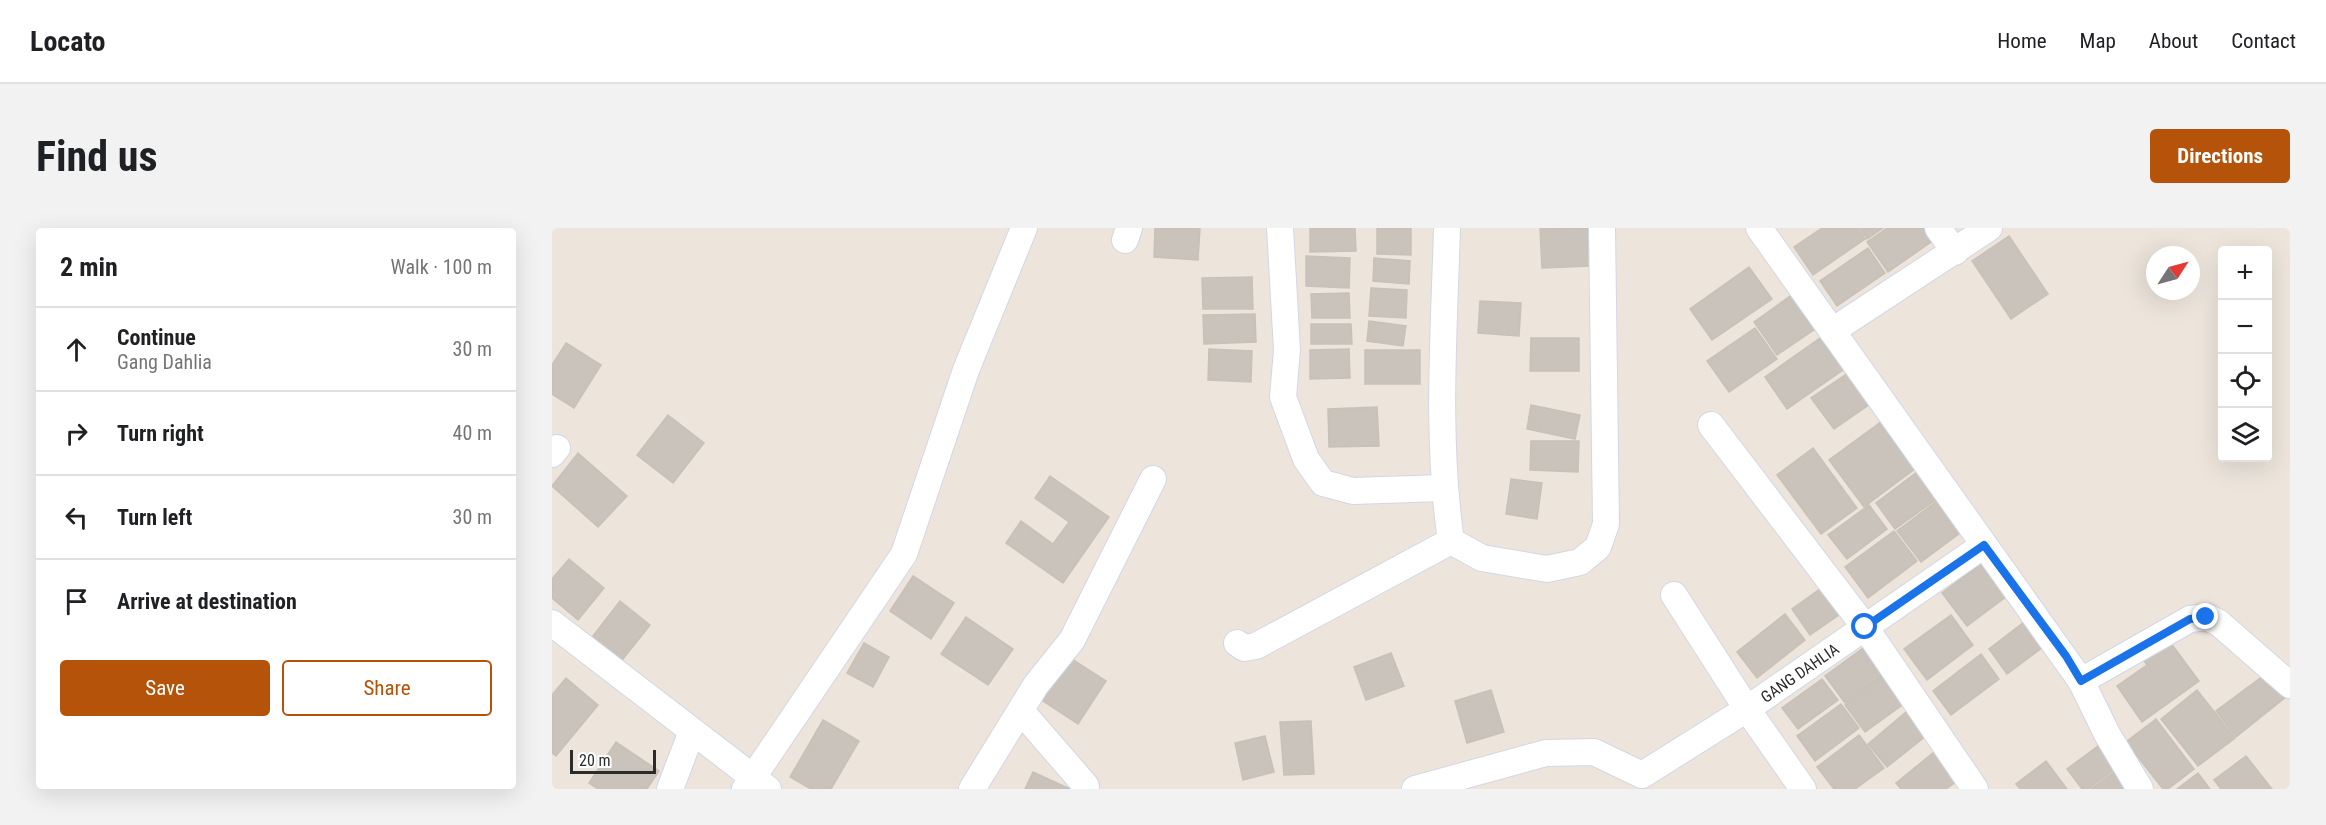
<!DOCTYPE html>
<html lang="en">
<head>
<meta charset="utf-8">
<style>
	body { margin:0; font-family:"Roboto Condensed",sans-serif; background:#f2f2f2; color:#202124 }
	.controls { position:absolute; right:18px; top:18px; display:grid; overflow:hidden; border-radius:6px; box-shadow:0 6px 24px #0002 }
	.controls button { width:54px; height:54px; display:grid; place-items:center; padding:0; border:0; border-bottom:2px solid #e0e0e0; background:#fff; color:#202124; font:30px sans-serif }
	.compass { position:absolute; left:1594px; top:18px; width:54px; height:54px; border-radius:50%; background:#fff; box-shadow:0 6px 24px #0002; rotate:54deg }
	.scale { position:absolute; left:18px; bottom:15px; width:86px; box-sizing:border-box; padding-left:6px; border:3px solid #2b2b2b; border-top:0; font-size:16px; line-height:21px; white-space:nowrap; color:#2b2b2b; -webkit-text-stroke:4px #fff; paint-order:stroke }
	.stop { position:absolute; width:18px; height:18px; margin:-14px; border:4px solid #1a73e8; border-radius:50%; background:#fff }
	.stop.end { background:#1a73e8; border-color:#fff; box-shadow:0 2px 6px #0008 }
	.list { margin:0; padding:0; list-style:none }
	h2 { display:flex; justify-content:space-between; align-items:center; height:78px; margin:0; padding:0 24px; font-size:26px }
	h2 small { font-size:20px; font-weight:400; color:#757577 }
	.list li { display:grid; grid-template-columns:39px 1fr auto; gap:18px; align-items:center; box-sizing:border-box; height:84px; padding:0 24px; border-top:2px solid #e0e0e0 }
	.list b { display:block; font-size:22px; white-space:nowrap }
	.list p { margin:0; font-size:20px; white-space:nowrap; color:#757577 }
	.list em { font-size:20px; font-style:normal; color:#757577 }
	.actions { display:flex; gap:12px; padding:18px 24px }
	.actions a { flex:1; padding:14px 0; border:2px solid #b45309; border-radius:6px; text-align:center; font-size:21px; color:#b45309 }
	.actions .main { background:#b45309; color:#fff }
	.icon { flex:none; width:33px; height:33px; fill:none; stroke:currentColor; stroke-width:2; stroke-linecap:round; stroke-linejoin:round }
	.map { position:relative; flex:none; width:1738px; height:561px; overflow:hidden; border-radius:6px }
	header { display:flex; align-items:center; gap:36px; box-sizing:border-box; height:84px; padding:0 30px; background:#fff; border-bottom:2px solid #e0e0e0 }
	header strong { font-size:28px }
	nav { display:flex; gap:33px; margin-inline-start:auto; font-size:21px }
	.intro { display:flex; align-items:center; justify-content:space-between; box-sizing:border-box; height:144px; padding:0 36px }
	h1 { margin:0; font-size:42px }
	.button { padding:15px 27px; border-radius:6px; background:#b45309; color:#fff; font-size:21px; font-weight:700 }
	main { display:flex; gap:36px; padding:0 36px }
	aside { flex:1; background:#fff; border-radius:6px; box-shadow:0 6px 24px #0002 }
	.map>svg:first-child { display:block }
	.building { fill:#c9c3bb; stroke:#c9c0b6; stroke-width:1.5 }
	.lines { fill:none; stroke-linecap:round; stroke-linejoin:round }
	.minor-casing { stroke:#d1d7e4; stroke-width:28 }
	.minor { stroke:#fff; stroke-width:26 }
	.route { stroke:#1a73e8; stroke-width:8 }
	.labels { text-anchor:middle; dominant-baseline:central; stroke-width:5; stroke-linejoin:round; paint-order:stroke }
	.street-label { font-size:16px; fill:#2b2b2b; stroke:#fff }
</style>
</head>
<body>
<header>
<strong>Locato</strong>
<nav><a>Home</a><a>Map</a><a>About</a><a>Contact</a></nav>
</header>
<div class="intro"><h1>Find us</h1><a class="button">Directions</a></div>
<main>
<aside>
<h2>2 min<small>Walk · 100 m</small></h2>
<ul class="list">
<li><svg class="icon" aria-label="ahead" viewBox="0 0 24 24"><path d="M12 20V5M6 11l6-6 6 6"/></svg><div><b>Continue</b><p>Gang Dahlia</p></div><em>30 m</em></li>
<li><svg class="icon" aria-label="right" viewBox="0 0 24 24"><path d="M7 20v-9h11M14 6l5 5-5 5"/></svg><div><b>Turn right</b></div><em>40 m</em></li>
<li><svg class="icon" aria-label="left" viewBox="0 0 24 24"><path d="M17 20v-9H6M10 6l-5 5 5 5"/></svg><div><b>Turn left</b></div><em>30 m</em></li>
<li><svg class="icon" aria-label="arrive" viewBox="0 0 24 24"><path d="M6 21V4h12l-3 4 3 4H6"/></svg><div><b>Arrive at destination</b></div></li>
</ul>
<div class="actions"><a class="main">Save</a><a>Share</a></div>
</aside>
<div class="map">
<svg width="1738" height="561" viewBox="0 0 1738 561">
	<rect width="100%" height="100%" fill="#ede5dc"/>
	<g class="building">
		<polygon points="603,0 648,0 646,32 602,29"/>
		<polygon points="758,0 803,0 804,23 758,24"/>
		<polygon points="825,0 859,0 859,27 825,26"/>
		<polygon points="1037,0 1039,38 990,40 988,1"/>
		<polygon points="1270,0 1306,0 1313,11 1261,47 1242,19"/>
		<polygon points="1308,0 1331,0 1315,11"/>
		<polygon points="1335,0 1373,0 1382,12 1336,44 1315,14"/>
		<polygon points="1457,8 1496,66 1459,91 1420,33"/>
		<polygon points="1316,20 1333,45 1285,78 1268,53"/>
		<polygon points="754,28 798,30 797,60 754,58"/>
		<polygon points="822,30 858,33 857,56 821,53"/>
		<polygon points="1197,39 1220,71 1160,112 1138,81"/>
		<polygon points="700,49 701,81 651,81 650,50"/>
		<polygon points="819,60 855,62 854,90 817,88"/>
		<polygon points="1248,61 1272,95 1225,127 1202,94"/>
		<polygon points="797,65 798,90 760,90 759,66"/>
		<polygon points="928,73 969,75 967,108 926,105"/>
		<polygon points="703,86 704,114 652,116 651,87"/>
		<polygon points="817,93 854,98 851,118 815,113"/>
		<polygon points="759,96 799,96 800,116 759,116"/>
		<polygon points="1203,100 1225,131 1177,164 1155,133"/>
		<polygon points="979,110 1027,110 1027,143 978,143"/>
		<polygon points="1268,110 1291,142 1235,181 1213,149"/>
		<polygon points="14,115 49,137 22,180 0,166 0,137"/>
		<polygon points="657,121 700,123 699,154 656,152"/>
		<polygon points="797,121 798,150 758,151 758,122"/>
		<rect x="813" y="122" width="55" height="34"/>
		<polygon points="1296,145 1318,176 1282,201 1259,170"/>
		<polygon points="979,177 1028,187 1023,211 975,201"/>
		<polygon points="825,179 827,218 777,219 776,181"/>
		<polygon points="116,187 152,215 121,255 85,227"/>
		<polygon points="1333,191 1368,237 1312,279 1277,232"/>
		<polygon points="979,213 1027,213 1026,244 978,242"/>
		<polygon points="1261,220 1305,280 1269,306 1225,247"/>
		<polygon points="26,225 75,268 46,299 0,258"/>
		<polygon points="1369,241 1389,268 1343,301 1324,275"/>
		<polygon points="498,248 557,289 511,355 454,315 469,293 501,316 517,294 483,270"/>
		<polygon points="959,251 990,255 985,291 954,286"/>
		<polygon points="1389,270 1412,302 1369,334 1345,303"/>
		<polygon points="1317,277 1335,301 1295,331 1276,307"/>
		<polygon points="1342,303 1365,333 1316,370 1293,339"/>
		<polygon points="17,331 52,360 26,392 0,370 0,351"/>
		<polygon points="1434,332 1459,365 1415,398 1390,365"/>
		<polygon points="361,348 402,375 379,411 338,383"/>
		<polygon points="1275,356 1294,382 1258,407 1240,381"/>
		<polygon points="68,373 98,397 67,436 37,413"/>
		<polygon points="1233,386 1253,412 1205,450 1185,424"/>
		<polygon points="1399,387 1421,417 1375,452 1352,421"/>
		<polygon points="414,389 461,421 436,457 389,426"/>
		<polygon points="1476,391 1495,416 1455,446 1437,421"/>
		<polygon points="1618,414 1647,453 1590,494 1565,458 1595,437 1592,433"/>
		<polygon points="312,415 337,429 321,459 295,445"/>
		<polygon points="1318,415 1338,442 1293,475 1273,448"/>
		<polygon points="839,425 852,458 814,472 802,439"/>
		<polygon points="1429,426 1447,451 1399,487 1381,463"/>
		<polygon points="515,428 554,453 526,496 488,471"/>
		<polygon points="1715,445 1734,469 1684,509 1664,483"/>
		<polygon points="1333,447 1353,475 1313,504 1293,477"/>
		<polygon points="14,450 46,477 4,528 0,525 0,467"/>
		<polygon points="1270,451 1286,472 1246,501 1230,480"/>
		<polygon points="939,462 952,504 915,515 903,473"/>
		<polygon points="1645,462 1683,510 1646,538 1609,491"/>
		<polygon points="1289,476 1307,500 1263,533 1245,508"/>
		<polygon points="1354,484 1374,508 1335,539 1316,516"/>
		<polygon points="1604,491 1642,541 1616,561 1611,561 1574,514"/>
		<polygon points="271,492 307,513 279,561 259,561 238,549"/>
		<polygon points="759,493 762,546 732,547 728,494"/>
		<polygon points="1307,507 1332,540 1303,561 1282,561 1265,539"/>
		<polygon points="713,508 722,544 691,552 683,515"/>
		<polygon points="64,514 107,543 95,561 46,561 37,555"/>
		<polygon points="1546,518 1563,541 1536,561 1530,561 1515,541"/>
		<polygon points="1382,524 1405,553 1394,561 1349,561 1344,555"/>
		<polygon points="1694,528 1720,561 1669,561 1662,552"/>
		<polygon points="1494,533 1515,561 1468,561 1464,556"/>
		<polygon points="481,544 518,561 473,561"/>
		<polygon points="1562,544 1574,561 1539,561"/>
		<polygon points="1646,545 1658,561 1625,561"/>
	</g>
	<g class="lines">
		<defs>
			<g id="minor">
				<polyline points="728,0 735,122 731,169 754,231 771,255 801,263 891,260"/>
				<path d="M 895,0 C 892,104 884,210 899,313 L 930,330 L 995,341 L 1028,334 L 1046,319 L 1054,296 L 1050,0"/>
				<polyline points="1207,0 1529,453 1638,391 1655,389 1667,395 1738,457"/>
				<polyline points="1386,0 1403,24"/>
				<polyline points="573,12 577,0"/>
				<polyline points="1280,103 1437,0"/>
				<polyline points="1159,197 1313,399 1423,561"/>
				<polyline points="0,226 5,220"/>
				<polyline points="1122,367 1195,481 1251,561"/>
				<polyline points="0,395 216,561"/>
				<polyline points="685,415 692,420 704,418 899,313"/>
				<polyline points="1529,453 1555,506 1588,561"/>
				<polyline points="469,483 534,558"/>
				<path id="s1" d="M 1090,547 L 1195,481 L 1432,317"/>
				<polyline points="118,561 140,503"/>
				<polyline points="193,561 352,326 414,142 472,0"/>
				<polyline points="420,561 484,457 520,412 601,251"/>
				<polyline points="863,561 994,525 1042,524 1090,547"/>
			</g>
		</defs>
		<use href="#minor" class="minor-casing"/>
		<use href="#minor" class="minor"/>
	</g>
	<g class="lines">
		<polyline class="route" points="1313,399 1432,317 1514,428 1529,453 1638,391 1654,389"/>
	</g>
	<g class="labels">
		<g class="street-label">
			<text stroke="none"><textPath href="#s1" startOffset="188">GANG DAHLIA</textPath></text>
		</g>
	</g>
</svg>
<div class="controls">
<button>+</button>
<button>−</button>
<button><svg class="icon" aria-label="locate" viewBox="0 0 24 24"><circle cx="12" cy="12" r="6"/><path d="M12 2v4M12 18v4M2 12h4M18 12h4"/></svg></button>
<button><svg class="icon" aria-label="layers" viewBox="0 0 24 24"><path d="M12 4l9 5-9 5-9-5zM3 14l9 5 9-5"/></svg></button>
</div>
<svg class="compass" viewBox="-18 -18 36 36"><path d="M0-13l5 13h-10z" fill="#e53935"/><path d="M0 13l5-13h-10z" fill="#757577"/></svg>
<div class="scale">20 m</div>
<div class="stop" style="left:1313px;top:399px"></div>
<div class="stop end" style="left:1654px;top:389px"></div>
</div>
</main>
</body>
</html>
